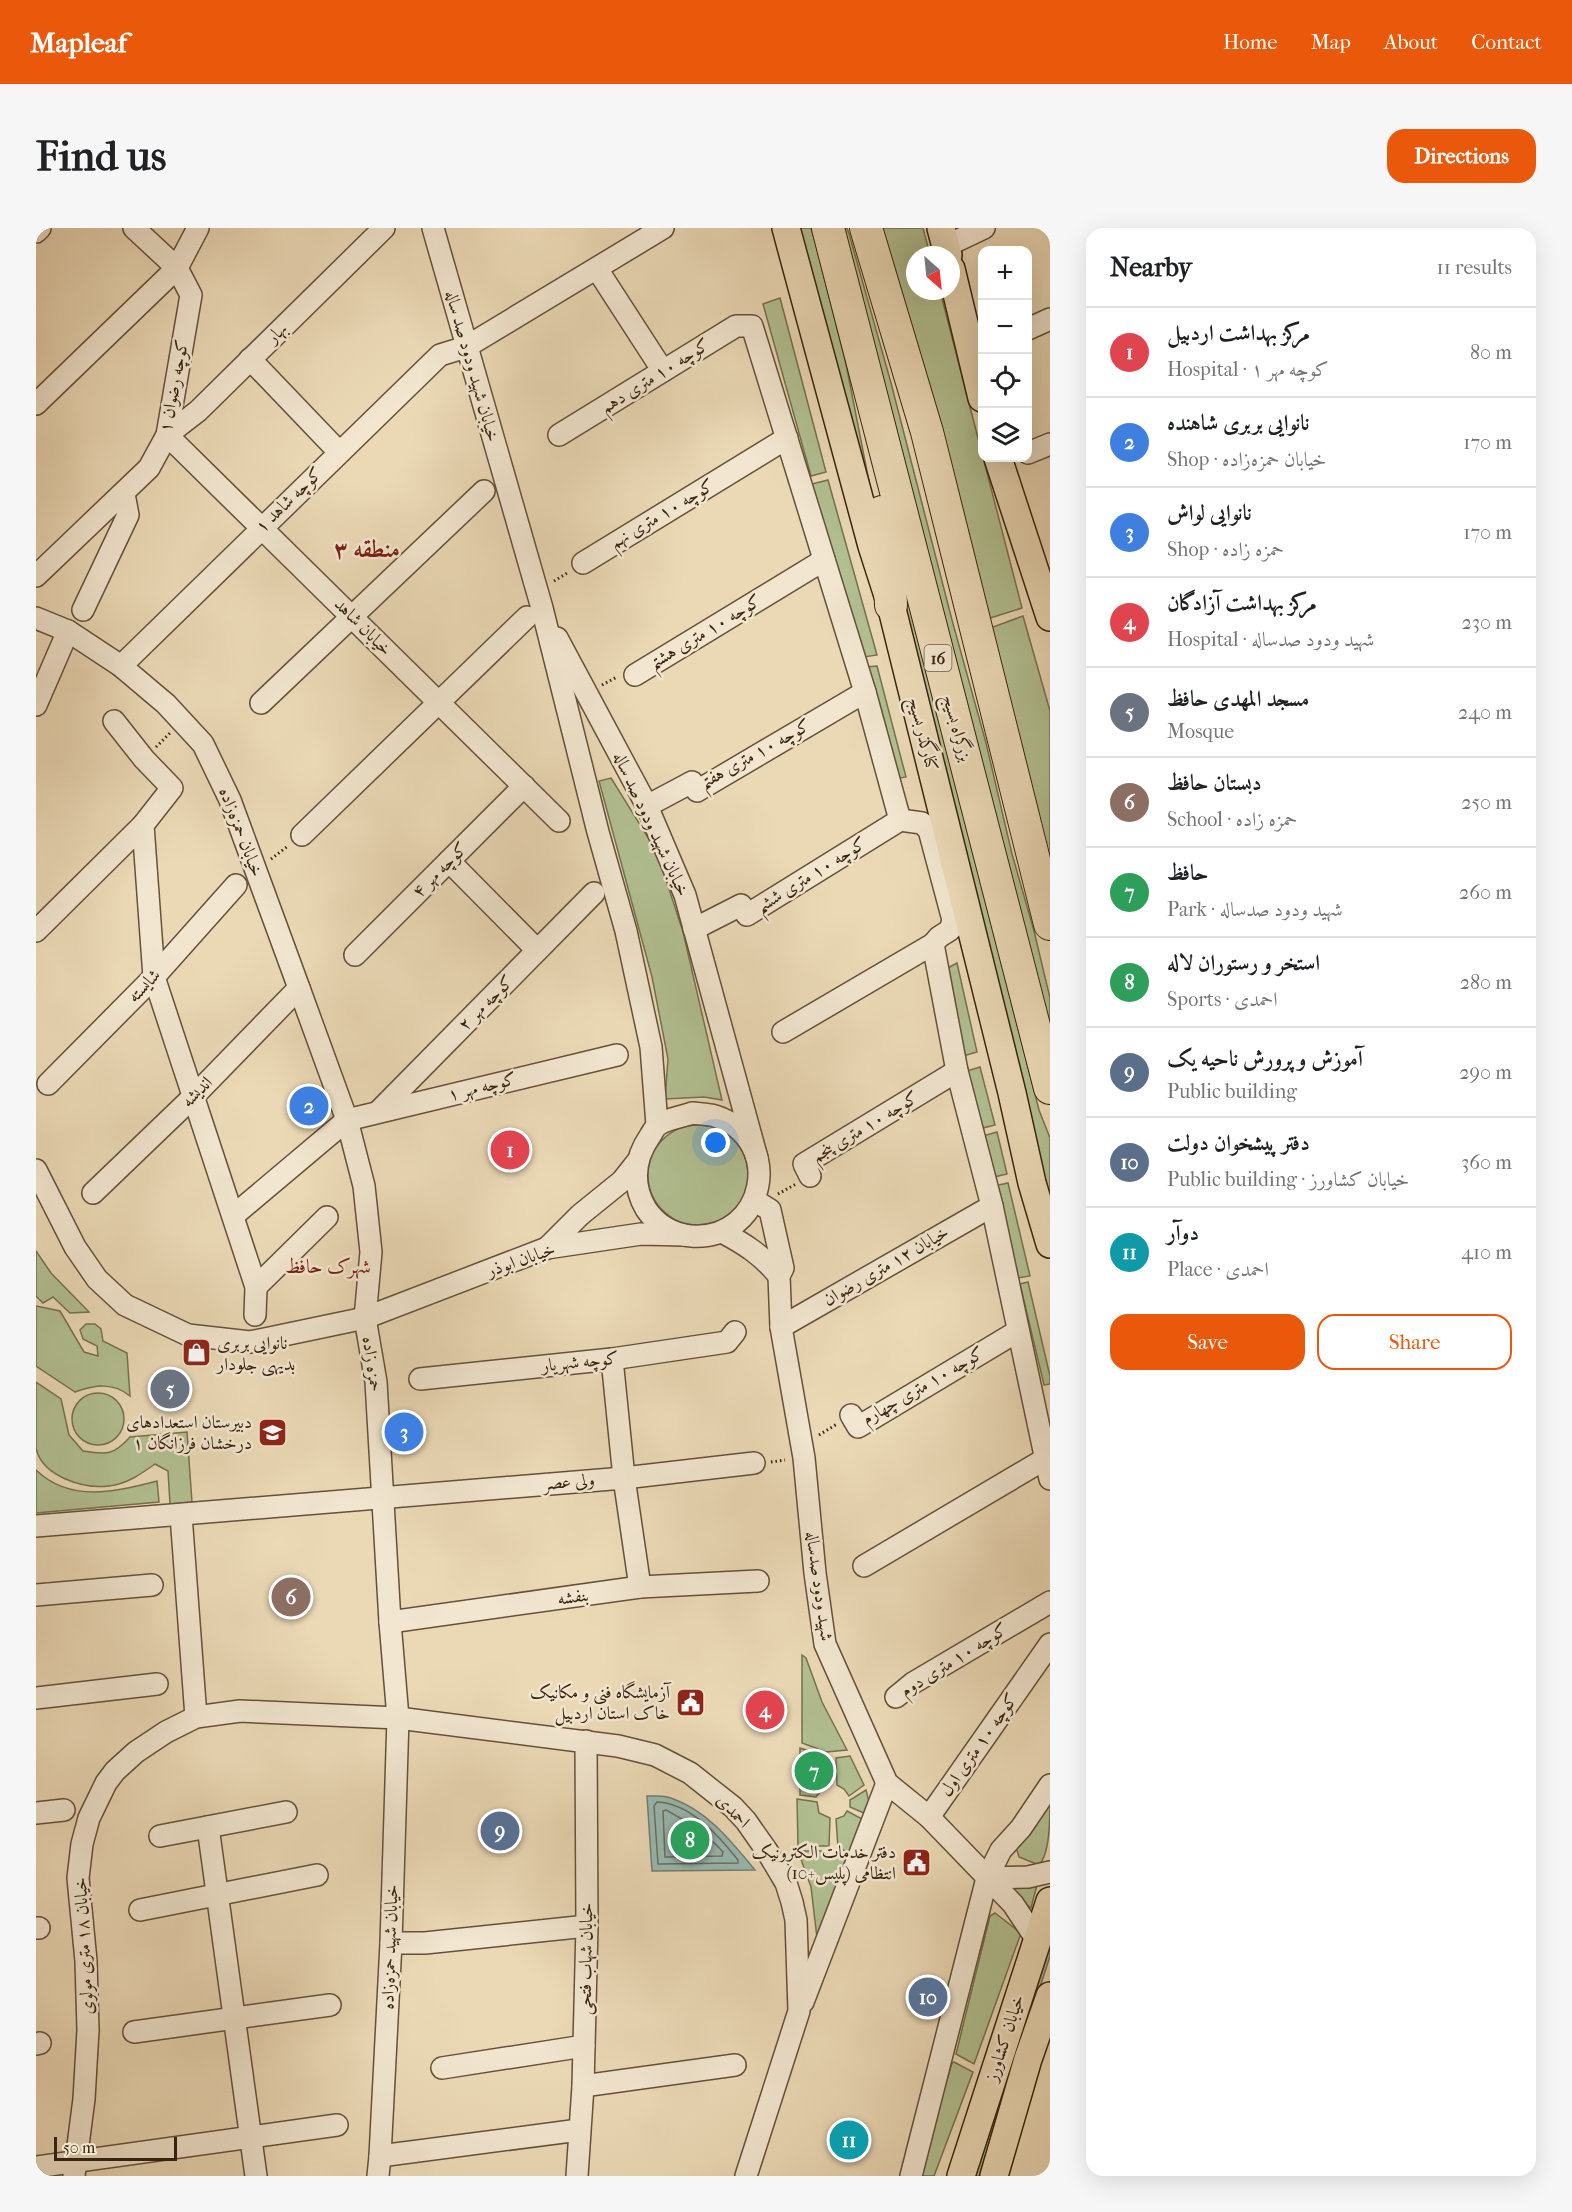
<!DOCTYPE html>
<html lang="en">
<head>
<meta charset="utf-8">
<style>
	body { margin:0; font-family:"IM FELL French Canon",Amiri,serif; background:#f6f6f6; color:#202124 }
	.controls { position:absolute; right:18px; top:18px; display:grid; overflow:hidden; border-radius:12px; box-shadow:0 6px 24px #0002 }
	.controls button { width:54px; height:54px; display:grid; place-items:center; padding:0; border:0; border-bottom:2px solid #e0e0e0; background:#fff; color:#202124; font:30px sans-serif }
	.compass { position:absolute; left:870px; top:18px; width:54px; height:54px; border-radius:50%; background:#fff; box-shadow:0 6px 24px #0002; rotate:153deg }
	.scale { position:absolute; left:18px; bottom:15px; width:123px; box-sizing:border-box; padding-left:6px; border:3px solid #38240f; border-top:0; font-size:16px; line-height:21px; white-space:nowrap; color:#38240f; -webkit-text-stroke:4px #f2e6d0; paint-order:stroke }
	.you { position:absolute; left:680px; top:915px; width:21px; height:21px; margin:-15px; border:4px solid #fff; border-radius:50%; background:#1a73e8; box-shadow:0 0 0 9px #1a73e833 }
	.badge { display:grid; place-items:center; width:39px; height:39px; border-radius:50%; background:#ea580c; color:#fff; font-size:20px; font-weight:700 }
	.pin { position:absolute; translate:-50% -50%; border:3px solid #fff; box-shadow:0 2px 6px #0006 }
	.list { margin:0; padding:0; list-style:none }
	h2 { display:flex; justify-content:space-between; align-items:center; height:78px; margin:0; padding:0 24px; font-size:26px }
	h2 small { font-size:20px; font-weight:400; color:#757577 }
	.list li { display:grid; grid-template-columns:39px 1fr auto; gap:18px; align-items:center; box-sizing:border-box; height:90px; padding:0 24px; border-top:2px solid #e0e0e0 }
	.list b { display:block; font-size:22px; white-space:nowrap }
	.list p { margin:0; font-size:20px; white-space:nowrap; color:#757577 }
	.list em { font-size:20px; font-style:normal; color:#757577 }
	.actions { display:flex; gap:12px; padding:18px 24px }
	.actions a { flex:1; padding:14px 0; border:2px solid #ea580c; border-radius:18px; text-align:center; font-size:21px; color:#ea580c }
	.actions .main { background:#ea580c; color:#fff }
	.icon { flex:none; width:33px; height:33px; fill:none; stroke:currentColor; stroke-width:2; stroke-linecap:round; stroke-linejoin:round }
	.map { position:relative; flex:none; width:1014px; height:1948px; overflow:hidden; border-radius:18px }
	header { display:flex; align-items:center; gap:36px; box-sizing:border-box; height:84px; padding:0 30px; background:#ea580c; color:#fff }
	header strong { font-size:28px }
	nav { display:flex; gap:33px; margin-inline-start:auto; font-size:21px }
	.intro { display:flex; align-items:center; justify-content:space-between; box-sizing:border-box; height:144px; padding:0 36px }
	h1 { margin:0; font-size:42px }
	.button { padding:15px 27px; border-radius:18px; background:#ea580c; color:#fff; font-size:21px; font-weight:700 }
	main { display:flex; gap:36px; padding:0 36px }
	aside { flex:1; background:#fff; border-radius:18px; box-shadow:0 6px 24px #0002 }
	.map>svg:first-child { display:block }
	.green { fill:#b2c092; stroke:#757250; stroke-width:1.5 }
	.water { fill:#98bab2; stroke:#727e71; stroke-width:1.5 }
	.lines { fill:none; stroke-linecap:round; stroke-linejoin:round }
	.shore { stroke:#686f60; stroke-width:1.5 }
	.minor-casing { stroke:#655139; stroke-width:24 }
	.major-casing { stroke:#38240f; stroke-width:30 }
	.highway-casing { stroke:#38240f; stroke-width:34 }
	.path { stroke:#38240f; stroke-width:3; stroke-dasharray:1.5 3; stroke-linecap:butt }
	.minor { stroke:#f2e6d0; stroke-width:21 }
	.major { stroke:#ebd9b6; stroke-width:27 }
	.highway { stroke:#ebd9b6; stroke-width:32 }
	.labels { text-anchor:middle; dominant-baseline:central; stroke-width:5; stroke-linejoin:round; paint-order:stroke }
	.shield { fill:#f2e6d0; stroke:#705e49; stroke-width:1.5 }
	.shield-label { font-size:16px; font-weight:bold; fill:#38240f }
	.street-label { font-size:18px; fill:#38240f; stroke:#f2e6d0 }
	.poi-label { font-size:18px; fill:#38240f; stroke:#f2e6d0; text-anchor:end }
	.neighbourhood-label { font-size:20px; fill:#7a1f14; stroke:#f2e6d0 }
	.district-label { font-size:24px; font-weight:bold; fill:#7a1f14; stroke:#f2e6d0 }
</style>
</head>
<body>
<header>
<strong>Mapleaf</strong>
<nav><a>Home</a><a>Map</a><a>About</a><a>Contact</a></nav>
</header>
<div class="intro"><h1>Find us</h1><a class="button">Directions</a></div>
<main>
<div class="map">
<svg width="1014" height="1948" viewBox="0 0 1014 1948">
	<rect width="100%" height="100%" fill="#ebd9b6"/>
	<filter id="stains"><feTurbulence type="fractalNoise" baseFrequency=".00333" numOctaves="4"/><feColorMatrix values="0 0 0 0 .2 0 0 0 0 .09 0 0 0 0 .02 0 0 0 .5 -.17"/></filter>
	<radialGradient id="worn" r=".72"><stop offset=".6" stop-color="#630" stop-opacity="0"/><stop offset="1" stop-color="#630" stop-opacity=".3"/></radialGradient>
	<g class="green">
		<polygon points="760,0 775,0 780,17 810,136 848,330"/>
		<polygon points="802,0 811,0 814,9 855,155 916,392 950,515 976,626 998,703 1014,770 1014,810"/>
		<polygon points="844,0 887,0 894,27 879,27 879,63 904,63 986,380 948,392"/>
		<polygon points="744,70 790,244 775,248 727,76"/>
		<polygon points="792,252 841,427 828,429 776,256"/>
		<polygon points="858,315 1003,882 1014,910 1014,972 884,462"/>
		<polygon points="987,388 1014,483 1014,656 949,402"/>
		<polygon points="841,438 870,549 858,551 830,439"/>
		<polygon points="575,550 621,624 647,704 686,872 668,869 629,871 632,831 616,749 563,553"/>
		<polygon points="921,735 941,824 927,828 908,742"/>
		<polygon points="944,839 959,897 947,900 931,843"/>
		<circle cx="662" cy="947" r="50"/>
		<polygon points="961,904 971,946 958,949 947,908"/>
		<polygon points="972,955 994,1048 982,1050 958,958"/>
		<polygon points="0,1023 15,1045 53,1084 34,1085 17,1069 7,1075 0,1068"/>
		<polygon points="992,1054 1014,1148 1014,1156 1008,1157 984,1056"/>
		<path d="M 0,1078 L 24,1083 L 48,1124 L 62,1128 L 61,1118 L 47,1111 L 44,1102 L 50,1096 L 59,1096 L 65,1101 L 67,1113 L 91,1125 L 94,1168 C 77,1154 59,1157 39,1164 L 0,1138 Z"/>
		<path d="M 0,1154 L 25,1171 L 33,1207 L 47,1223 C 71,1227 78,1227 94,1209 L 151,1204 L 156,1274 L 134,1276 L 132,1243 L 119,1236 C 105,1246 91,1256 73,1258 C 48,1261 6,1249 0,1220 C 0,1204 0,1171 0,1154 Z"/>
		<circle cx="62" cy="1191" r="26"/>
		<path d="M 0,1242 C 34,1275 80,1264 121,1253 L 123,1274 L 0,1285 Z"/>
		<polygon points="766,1427 770,1430 786,1474 811,1522 790,1524 766,1515"/>
		<polygon points="764,1520 790,1529 791,1556 780,1569 764,1567"/>
		<polygon points="814,1528 828,1557 813,1568 808,1561 801,1557 800,1530"/>
		<polygon points="830,1562 833,1574 830,1586 814,1579 814,1572"/>
		<polygon points="761,1571 781,1574 783,1585 794,1590 793,1618 762,1618"/>
		<path d="M 1014,1572 C 1014,1591 1014,1625 1003,1637 L 983,1629 L 980,1619 Z"/>
		<polygon points="811,1583 828,1592 817,1626 802,1620 800,1591 808,1588"/>
		<polygon points="762,1623 785,1623 815,1634 781,1710 775,1659"/>
		<polygon points="1001,1657 995,1680 969,1659"/>
		<polygon points="959,1685 985,1705 938,1836 920,1826 954,1688"/>
		<polygon points="1014,1709 1014,1728 943,1948 933,1948"/>
		<polygon points="918,1834 937,1844 898,1948 882,1948 916,1835"/>
	</g>
	<path class="water" d="M 611,1568 C 619,1568 628,1567 635,1570 C 672,1583 695,1613 719,1642 L 616,1643 Z"/>
	<g class="lines">
		<g class="shore">
			<path d="M 621,1574 C 654,1575 683,1608 702,1632 L 702,1635 L 622,1636 L 618,1578 Z"/>
			<path d="M 627,1583 L 630,1582 C 652,1594 670,1605 687,1624 L 686,1628 L 629,1629 Z"/>
			<polygon points="637,1598 652,1604 667,1615 667,1619 638,1620"/>
		</g>
		<defs>
			<g id="minor">
				<polyline points="348,0 162,183 131,207 523,593"/>
				<polyline points="397,0 506,380 562,604 590,703 615,819 621,897"/>
				<polyline points="0,4 4,0"/>
				<polyline points="910,18 948,0"/>
				<polyline points="561,41 627,143"/>
				<polyline points="992,101 1014,91"/>
				<polyline points="214,131 303,224"/>
				<polyline points="0,176 141,40 162,0"/>
				<polyline points="523,207 700,98 716,98 829,464 864,592"/>
				<polyline points="992,225 1014,216"/>
				<polyline points="547,335 751,210"/>
				<polyline points="0,348 113,240 131,207 155,67 141,40 98,0"/>
				<polyline points="47,382 92,287 88,266"/>
				<polyline points="0,390 32,403 85,438 130,476 167,516 194,572 263,760 311,892 328,958 335,1024 329,1090 340,1154 354,1394 362,1490 355,1715 344,1928 342,1948"/>
				<polyline points="521,410 611,578 649,667 721,930"/>
				<polyline points="85,438 404,127 430,119 627,0"/>
				<polyline points="599,447 788,332"/>
				<polyline points="225,475 448,263"/>
				<polyline points="0,477 32,403"/>
				<polyline points="78,493 108,531 136,560 107,597 118,749 220,1059 219,1087"/>
				<polyline points="611,578 656,554 661,563 829,464"/>
				<polyline points="864,592 886,595 893,602 917,692 914,702 903,709 897,716 921,843 956,978 1014,1251"/>
				<polyline points="266,607 491,389"/>
				<polyline points="413,633 501,722"/>
				<polyline points="658,701 705,677 711,687 864,592"/>
				<polyline points="0,703 107,597"/>
				<polyline points="319,727 488,558"/>
				<polyline points="747,804 897,716"/>
				<polyline points="12,856 118,749 200,657"/>
				<polyline points="342,884 558,665"/>
				<path d="M 656,885 C 663,886 672,886 679,888 C 750,911 730,1013 655,1008 C 637,1007 620,996 610,981 C 596,957 598,931 614,908 C 616,905 619,899 622,897 C 630,891 646,889 656,885 Z"/>
				<polyline points="0,942 39,1019 61,1051 89,1077 152,1107 214,1114 329,1090 511,1020 605,1006 648,1007"/>
				<polyline points="774,948 768,936 921,843"/>
				<polyline points="57,965 158,868 263,760"/>
				<polyline points="718,972 734,982 747,1040 743,1048 745,1099 768,1230 779,1345 789,1416 851,1555 893,1589 977,1676 1001,1712"/>
				<polyline points="197,988 311,892 581,827"/>
				<path d="M 686,1004 C 709,1016 727,1028 743,1048"/>
				<polyline points="511,1020 544,987 586,953 601,934"/>
				<polyline points="220,1059 291,989"/>
				<polyline points="745,1099 956,978"/>
				<polyline points="576,1131 588,1250 604,1359"/>
				<polyline points="384,1151 576,1131 691,1114 699,1104"/>
				<polyline points="815,1187 822,1199 982,1103"/>
				<polyline points="145,1287 160,1489"/>
				<polyline points="0,1298 588,1250 718,1235"/>
				<polyline points="828,1338 1009,1231"/>
				<polyline points="0,1367 116,1357"/>
				<polyline points="354,1394 604,1359 722,1353"/>
				<polyline points="860,1469 877,1455 1014,1374"/>
				<polyline points="0,1470 121,1456"/>
				<polyline points="0,1585 28,1582"/>
				<polyline points="893,1589 1014,1416"/>
				<polyline points="172,1599 220,1948"/>
				<polyline points="124,1608 250,1584"/>
				<polyline points="951,1650 992,1649 1014,1644"/>
				<polyline points="104,1682 281,1647"/>
				<polyline points="0,1700 3,1700"/>
				<polyline points="355,1715 389,1715 551,1698"/>
				<polyline points="767,1774 851,1555"/>
				<polyline points="98,1804 294,1777"/>
				<polyline points="0,1816 4,1815"/>
				<polyline points="406,1840 548,1818"/>
				<polyline points="547,1858 699,1837"/>
				<polyline points="344,1928 543,1902"/>
				<polyline points="0,1939 301,1897"/>
				<polyline points="38,1948 48,1871 52,1802 50,1733 42,1650 46,1616 53,1590 70,1555 79,1543 100,1524 130,1504 160,1489 204,1483 362,1490 582,1518 619,1527 654,1545 697,1579 710,1593 731,1623 750,1655 756,1674 760,1692 763,1783 710,1948"/>
				<polyline points="541,1948 547,1858 551,1698 550,1513"/>
				<polyline points="875,1948 951,1650 965,1622 985,1600 1014,1557"/>
			</g>
			<g id="major">
				<polyline points="750,0 836,318 855,377 976,865 996,955 1014,1016"/>
				<polyline points="905,0 912,27"/>
				<polyline points="915,41 946,170"/>
				<polyline points="962,230 1014,389"/>
				<polyline points="925,1948 1014,1673"/>
				<polyline points="958,1948 992,1831 1014,1768"/>
			</g>
			<g id="highway">
				<polyline points="792,0 1014,860"/>
				<polyline points="830,0 891,204 1014,696"/>
				<polyline points="846,284 852,314 855,377"/>
			</g>
		</defs>
		<use href="#minor" class="minor-casing"/>
		<use href="#major" class="major-casing"/>
		<use href="#highway" class="highway-casing"/>
		<g class="path">
			<polyline points="518,353 533,344"/>
			<polyline points="566,457 581,449"/>
			<polyline points="120,519 134,505"/>
			<polyline points="235,631 252,618"/>
			<polyline points="742,966 760,956"/>
			<polyline points="783,1207 801,1196"/>
			<polyline points="735,1234 749,1232"/>
		</g>
		<use href="#minor" class="minor"/>
		<use href="#major" class="major"/>
		<use href="#highway" class="highway"/>
	</g>
	<defs>
		<symbol id="shop-square" viewBox="-11 -11 22 22"><rect x="-9" y="-9" width="18" height="18" rx="4" fill="#8f2418" stroke="#f2e6d0"/><path d="M-5-2.5h2.3a2.7 3.5 0 0 1 5.4 0H5L5.5 6h-11ZM-1.5-2.5h3a1.5 2.3 0 0 0-3 0Z" fill="#fff"/></symbol>
		<symbol id="school-square" viewBox="-11 -11 22 22"><rect x="-9" y="-9" width="18" height="18" rx="4" fill="#8f2418" stroke="#f2e6d0"/><path d="M0-5L7-2L0 1L-7-2ZM-4 1L0 2.5L4 1V4Q0 6-4 4Z" fill="#fff"/></symbol>
		<symbol id="civic-square" viewBox="-11 -11 22 22"><rect x="-9" y="-9" width="18" height="18" rx="4" fill="#8f2418" stroke="#f2e6d0"/><path d="M-.6-6.5H3V-4.5H.6V-3L4-1V1h2V6H-6V1h2V-1L-.6-3ZM-1.2 2.5V6h2.4V2.5Z" fill="#fff"/></symbol>
	</defs>
	<g fill-rule="evenodd">
		<use href="#shop-square" x="144" y="1108" width="33" height="33"/>
		<use href="#school-square" x="220" y="1188" width="33" height="33"/>
		<use href="#civic-square" x="638" y="1458" width="33" height="33"/>
		<use href="#civic-square" x="864" y="1618" width="33" height="33"/>
	</g>
	<g class="labels">
		<rect class="shield" x="888.5" y="417" width="27" height="26" rx="4.5"/>
		<g class="shield-label">
			<text x="902" y="430">16</text>
		</g>
		<g class="street-label">
			<text transform="translate(241 105) rotate(-44)">بهار</text>
			<text transform="translate(436 138) rotate(74)">خیابان شهید ودود صد ساله</text>
			<text transform="translate(619 148) rotate(-32)">کوچه ۱۰ متری دهم</text>
			<text transform="translate(138 158) rotate(-79)">کوچه رضوان ۱</text>
			<text transform="translate(253 272) rotate(-44)">کوچه شاهد ۱</text>
			<text transform="translate(626 286) rotate(-31)">کوچه ۱۰ متری نهم</text>
			<text transform="translate(327 399) rotate(45)">خیابان شاهد</text>
			<text transform="translate(669 404) rotate(-31)">کوچه ۱۰ متری هشتم</text>
			<text transform="translate(921 500) rotate(75)">بزرگراه بسیج</text>
			<text transform="translate(887 506) rotate(76)">کنارگذر بسیج</text>
			<text transform="translate(719 526) rotate(-29)">کوچه ۱۰ متری هفتم</text>
			<text transform="translate(615 596) rotate(65)">خیابان شهید ودود صد ساله</text>
			<text transform="translate(205 604) rotate(69)">خیابان حمزه‌زاده</text>
			<text transform="translate(404 642) rotate(-45)">کوچه مهر ۴</text>
			<text transform="translate(775 647) rotate(-32)">کوچه ۱۰ متری ششم</text>
			<text transform="translate(108 758) rotate(-46)">شایسته</text>
			<text transform="translate(450 775) rotate(-45)">کوچه مهر ۲</text>
			<text transform="translate(446 859) rotate(-14)">کوچه مهر ۱</text>
			<text transform="translate(161 864) rotate(-45)">اندیشه</text>
			<text transform="translate(829 899) rotate(-31)">کوچه ۱۰ متری پنجم</text>
			<text transform="translate(485 1032) rotate(-19)">خیابان ابوذر</text>
			<text transform="translate(850 1038) rotate(-30)">خیابان ۱۲ متری رضوان</text>
			<text transform="translate(544 1134) rotate(-6)">کوچه شهریار</text>
			<text transform="translate(336 1136) rotate(82)">حمزه زاده</text>
			<text transform="translate(887 1158) rotate(-30)">کوچه ۱۰ متری چهارم</text>
			<text transform="translate(533 1254) rotate(-5)">ولی عصر</text>
			<text transform="translate(783 1358) rotate(82)">شهید ودود صدساله</text>
			<text transform="translate(537 1369) rotate(-8)">بنفشه</text>
			<text transform="translate(918 1432) rotate(-32)">کوچه ۱۰ متری دوم</text>
			<text transform="translate(943 1517) rotate(-55)">کوچه ۱۰ متری اول</text>
			<text transform="translate(697 1583) rotate(46)">احمدی</text>
			<text transform="translate(48 1718) rotate(-93)">خیابان ۱۸ متری مولوی</text>
			<text transform="translate(354 1719) rotate(-88)">خیابان شهید حمزه‌زاده</text>
			<text transform="translate(550 1731) rotate(-89)">خیابان شهاب فتحی</text>
			<text transform="translate(969 1810) rotate(-72)">خیابان کشاورز</text>
		</g>
		<g class="poi-label">
			<text x="181" y="1115" text-anchor="start">نانوایی بربری<tspan x="181" dy="21">بدیهی جلودار</tspan></text>
			<text x="216" y="1194">دبیرستان استعدادهای<tspan x="216" dy="21">درخشان فرزانگان ۱</tspan></text>
			<text x="634" y="1464">آزمایشگاه فنی و مکانیک<tspan x="634" dy="21">خاک استان اردبیل</tspan></text>
			<text x="860" y="1624">دفتر خدمات الکترونیک<tspan x="860" dy="21">انتظامی (پلیس+10)</tspan></text>
		</g>
		<g class="neighbourhood-label">
			<text x="292" y="1038">شهرک حافظ</text>
		</g>
		<g class="district-label">
			<text x="331" y="321">منطقه ۳</text>
		</g>
	</g>
	<rect width="100%" height="100%" filter="url(#stains)"/>
	<rect width="100%" height="100%" fill="url(#worn)"/>
</svg>
<div class="controls">
<button>+</button>
<button>−</button>
<button><svg class="icon" aria-label="locate" viewBox="0 0 24 24"><circle cx="12" cy="12" r="6"/><path d="M12 2v4M12 18v4M2 12h4M18 12h4"/></svg></button>
<button><svg class="icon" aria-label="layers" viewBox="0 0 24 24"><path d="M12 4l9 5-9 5-9-5zM3 14l9 5 9-5"/></svg></button>
</div>
<svg class="compass" viewBox="-18 -18 36 36"><path d="M0-13l5 13h-10z" fill="#e53935"/><path d="M0 13l5-13h-10z" fill="#757577"/></svg>
<div class="scale">50 m</div>
<div class="you"></div>
<div class="pin badge" style="left:474px;top:922px;background:#e0444e">1</div>
<div class="pin badge" style="left:273px;top:878px;background:#3f7fe0">2</div>
<div class="pin badge" style="left:368px;top:1204px;background:#3f7fe0">3</div>
<div class="pin badge" style="left:729px;top:1482px;background:#e0444e">4</div>
<div class="pin badge" style="left:134px;top:1161px;background:#6b7280">5</div>
<div class="pin badge" style="left:255px;top:1369px;background:#8d6e63">6</div>
<div class="pin badge" style="left:778px;top:1543px;background:#2e9e5b">7</div>
<div class="pin badge" style="left:654px;top:1612px;background:#2e9e5b">8</div>
<div class="pin badge" style="left:464px;top:1603px;background:#5c6f8a">9</div>
<div class="pin badge" style="left:892px;top:1769px;background:#5c6f8a">10</div>
<div class="pin badge" style="left:813px;top:1912px;background:#0f9aa8">11</div>
</div>
<aside>
<h2>Nearby<small>11 results</small></h2>
<ul class="list">
<li><span class="badge" style="background:#e0444e">1</span><div><b>مرکز بهداشت اردبیل</b><p>Hospital · کوچه مهر ۱</p></div><em>80 m</em></li>
<li><span class="badge" style="background:#3f7fe0">2</span><div><b>نانوایی بربری شاهنده</b><p>Shop · خیابان حمزه‌زاده</p></div><em>170 m</em></li>
<li><span class="badge" style="background:#3f7fe0">3</span><div><b>نانوایی لواش</b><p>Shop · حمزه زاده</p></div><em>170 m</em></li>
<li><span class="badge" style="background:#e0444e">4</span><div><b>مرکز بهداشت آزادگان</b><p>Hospital · شهید ودود صدساله</p></div><em>230 m</em></li>
<li><span class="badge" style="background:#6b7280">5</span><div><b>مسجد المهدی حافظ</b><p>Mosque</p></div><em>240 m</em></li>
<li><span class="badge" style="background:#8d6e63">6</span><div><b>دبستان حافظ</b><p>School · حمزه زاده</p></div><em>250 m</em></li>
<li><span class="badge" style="background:#2e9e5b">7</span><div><b>حافظ</b><p>Park · شهید ودود صدساله</p></div><em>260 m</em></li>
<li><span class="badge" style="background:#2e9e5b">8</span><div><b>استخر و رستوران لاله</b><p>Sports · احمدی</p></div><em>280 m</em></li>
<li><span class="badge" style="background:#5c6f8a">9</span><div><b>آموزش و پرورش ناحیه یک</b><p>Public building</p></div><em>290 m</em></li>
<li><span class="badge" style="background:#5c6f8a">10</span><div><b>دفتر پیشخوان دولت</b><p>Public building · خیابان کشاورز</p></div><em>360 m</em></li>
<li><span class="badge" style="background:#0f9aa8">11</span><div><b>دوآر</b><p>Place · احمدی</p></div><em>410 m</em></li>
</ul>
<div class="actions"><a class="main">Save</a><a>Share</a></div>
</aside>
</main>
</body>
</html>
